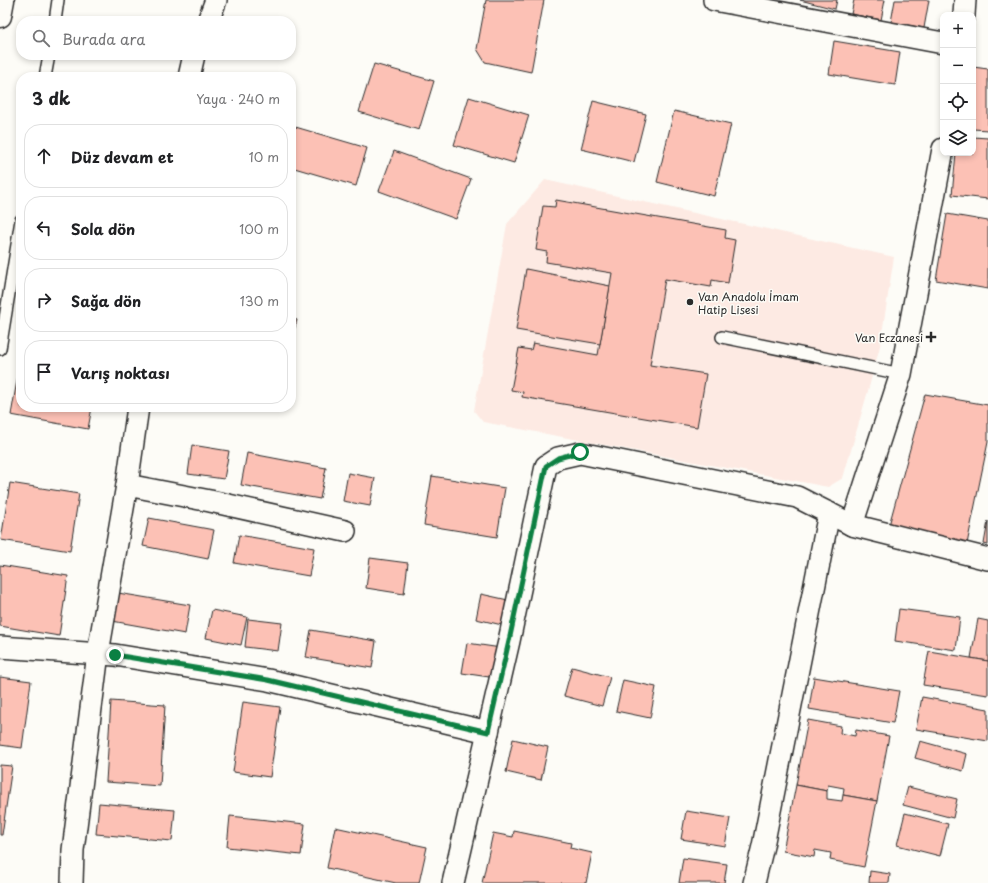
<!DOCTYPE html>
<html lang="tr">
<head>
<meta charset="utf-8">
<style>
	body { margin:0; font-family:"Playpen Sans",sans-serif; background:#f2f2f2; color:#202124 }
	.controls { position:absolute; right:12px; top:12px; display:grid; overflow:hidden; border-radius:8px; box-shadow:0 2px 6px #0003 }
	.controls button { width:36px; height:36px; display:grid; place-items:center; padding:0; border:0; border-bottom:1px solid #e0e0e0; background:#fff; color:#202124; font:20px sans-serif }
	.stop { position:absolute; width:12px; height:12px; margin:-9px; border:3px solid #0b8043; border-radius:50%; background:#fff }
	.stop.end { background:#0b8043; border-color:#fff; box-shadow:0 1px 4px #0008 }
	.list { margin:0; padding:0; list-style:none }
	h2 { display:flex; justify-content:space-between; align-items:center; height:52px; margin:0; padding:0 16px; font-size:17px }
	h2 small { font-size:13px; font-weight:400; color:#757577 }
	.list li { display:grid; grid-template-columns:26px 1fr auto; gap:12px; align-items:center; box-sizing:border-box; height:64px; margin:0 8px 8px; padding:0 8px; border:1px solid #e0e0e0; border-radius:16px }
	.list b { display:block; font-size:15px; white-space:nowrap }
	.list em { font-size:13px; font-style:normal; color:#757577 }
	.icon { flex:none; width:22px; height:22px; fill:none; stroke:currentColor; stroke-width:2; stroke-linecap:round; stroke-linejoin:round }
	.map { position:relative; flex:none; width:988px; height:883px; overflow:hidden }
	.search { position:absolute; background:#fff; box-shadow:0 2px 6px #0003; left:16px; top:16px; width:280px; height:44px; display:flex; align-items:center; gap:10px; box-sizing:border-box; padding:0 14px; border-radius:16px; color:#757577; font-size:15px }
	.panel { position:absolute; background:#fff; box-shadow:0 2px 6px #0003; left:16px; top:72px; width:280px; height:340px; border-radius:16px }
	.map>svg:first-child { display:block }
	.built { fill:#fdeae3 }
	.building { fill:#fcc1b5; stroke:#2b2b2b }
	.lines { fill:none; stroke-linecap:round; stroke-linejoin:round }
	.service-casing { stroke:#2b2b2b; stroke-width:14 }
	.minor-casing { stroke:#2b2b2b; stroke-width:24 }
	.trunk-casing { stroke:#2b2b2b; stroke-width:25 }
	.service { stroke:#fdfcf7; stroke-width:11 }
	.minor { stroke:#fdfcf7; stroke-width:21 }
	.trunk { stroke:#fdfcf7; stroke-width:22 }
	.route { stroke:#0b8043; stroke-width:5 }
	.poi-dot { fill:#2b2b2b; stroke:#fdfcf7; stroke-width:1.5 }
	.labels { text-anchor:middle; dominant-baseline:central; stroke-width:3; stroke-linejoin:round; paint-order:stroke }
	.poi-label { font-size:11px; fill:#2b2b2b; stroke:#fdfcf7; text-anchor:start }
</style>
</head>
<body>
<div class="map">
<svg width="988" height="883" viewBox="0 0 988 883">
	<rect width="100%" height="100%" fill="#fdfcf7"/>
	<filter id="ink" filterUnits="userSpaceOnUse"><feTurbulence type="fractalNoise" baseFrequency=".025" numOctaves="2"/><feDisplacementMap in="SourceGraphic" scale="8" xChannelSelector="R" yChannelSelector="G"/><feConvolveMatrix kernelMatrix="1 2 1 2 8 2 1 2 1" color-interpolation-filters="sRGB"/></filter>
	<g filter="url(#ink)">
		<polygon class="built" points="545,180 894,257 880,346 868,391 843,478 828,487 483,422 474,411 507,224"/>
		<g class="building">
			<polygon points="486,0 544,0 531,72 485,62 477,49"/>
			<polygon points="800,0 837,0 835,9"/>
			<polygon points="854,0 885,0 881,20 851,14"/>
			<polygon points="895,0 929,0 924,28 891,22"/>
			<polygon points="834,41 900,52 895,85 829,74"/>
			<polygon points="374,64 434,81 419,130 359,112"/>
			<polygon points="973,67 988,69 988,130 973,129"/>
			<polygon points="469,97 529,115 514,163 454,145"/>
			<polygon points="593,101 646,114 634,162 581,149"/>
			<polygon points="674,111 731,124 714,196 657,182"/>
			<polygon points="292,126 367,148 356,186 291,167 291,131"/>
			<polygon points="973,137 988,138 988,199 952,195 956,153 973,153"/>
			<polygon points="394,151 471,179 456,219 379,191"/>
			<polygon points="556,200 726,230 725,238 735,240 728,283 712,280 711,287 665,279 650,365 706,374 697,427 522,397 523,392 511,390 519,348 531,350 533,343 598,355 612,273 546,262 547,252 536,250 543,206 555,207"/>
			<polygon points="947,214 988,221 988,289 936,280"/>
			<polygon points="526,269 610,286 600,344 516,330"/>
			<polygon points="291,318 297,320 291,342"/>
			<polygon points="21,358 21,407 92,407 88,429 11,415"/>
			<polygon points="925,394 988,405 988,442 967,544 888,529"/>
			<polygon points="192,445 229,451 224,479 188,474"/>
			<polygon points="247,453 326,468 320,499 241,485"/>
			<polygon points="348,473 375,478 370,506 343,501"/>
			<polygon points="432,476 505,488 497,537 424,525"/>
			<polygon points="10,483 79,494 70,551 1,540"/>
			<polygon points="149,518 214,530 208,559 143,546"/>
			<polygon points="988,521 988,545 984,544"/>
			<polygon points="239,535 314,548 309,576 234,563"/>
			<polygon points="370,558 408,563 404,594 366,588"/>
			<polygon points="0,565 68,576 59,636 0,626"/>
			<polygon points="118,593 190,605 185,634 112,621"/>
			<polygon points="481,594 517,602 511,627 476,619"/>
			<polygon points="899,609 960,617 956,650 895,641"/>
			<polygon points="212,610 247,617 241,645 206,638"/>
			<polygon points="248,619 282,623 278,651 245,647"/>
			<polygon points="978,619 988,621 988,661 971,658"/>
			<polygon points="311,630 376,641 372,668 306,657"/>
			<polygon points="467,643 501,648 496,678 462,673"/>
			<polygon points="929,651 988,661 988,695 923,685"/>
			<polygon points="572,667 610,677 602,706 564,696"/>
			<polygon points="0,677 31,681 22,748 0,745"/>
			<polygon points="814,677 899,691 893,723 809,709"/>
			<polygon points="623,680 656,687 650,718 616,711"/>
			<polygon points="922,697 988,709 988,741 916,729"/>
			<polygon points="111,701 165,705 160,786 106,782"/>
			<polygon points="243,702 280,707 270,777 233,772"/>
			<polygon points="808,720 841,726 840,733 855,736 856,730 889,736 877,801 843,795 844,788 828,785 827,791 796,785"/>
			<polygon points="513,739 548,747 541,780 506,772"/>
			<polygon points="920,741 967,754 963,771 915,758"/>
			<polygon points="0,765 12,766 2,835 0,835"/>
			<polygon points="796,785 827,791 827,799 842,801 843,795 877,801 864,867 830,860 831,853 815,850 814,857 783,851"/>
			<polygon points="908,787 957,799 953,818 903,805"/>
			<polygon points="99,803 175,810 172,841 96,834"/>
			<polygon points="686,811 730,818 725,846 681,839"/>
			<polygon points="905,813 948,824 940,856 897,845"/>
			<polygon points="230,816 305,824 301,855 227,847"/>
			<polygon points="335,827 427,847 419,883 396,883 327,868"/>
			<polygon points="514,831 571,843 570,848 592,853 586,883 482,883 493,833 513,837"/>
			<polygon points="683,858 727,864 724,883 679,883"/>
			<polygon points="870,871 890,874 889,883 869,883"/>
		</g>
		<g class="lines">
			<defs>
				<g id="service">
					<polyline points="55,21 58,0"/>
					<polyline points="45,77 49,55"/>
					<polyline points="722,337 901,374"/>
					<polyline points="0,349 21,220"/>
				</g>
				<g id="minor">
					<polyline points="714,0 943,43"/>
					<polyline points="964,15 965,0"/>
					<polyline points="208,21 216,0"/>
					<polyline points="189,77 194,55"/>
					<polyline points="127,485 210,501 345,531"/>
					<polyline points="852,525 901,374 943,149"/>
					<polyline points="0,647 115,655 268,680 488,732"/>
					<polyline points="72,883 73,850 98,653 127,485 138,407"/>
					<polyline points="453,883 509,641 546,466 558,458 580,453 797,497 852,525 988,559"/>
					<polyline points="754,883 763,846 829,513"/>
				</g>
				<polyline id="trunk" points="0,16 3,0"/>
			</defs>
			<use href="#service" class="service-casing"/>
			<use href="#minor" class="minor-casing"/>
			<use href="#trunk" class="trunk-casing"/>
			<use href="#service" class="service"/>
			<use href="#minor" class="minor"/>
			<use href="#trunk" class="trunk"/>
		</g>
	</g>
	<g class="lines" filter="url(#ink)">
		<polyline class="route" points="115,655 268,680 488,732 509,641 546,466 558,458 580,452"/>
	</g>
	<g class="poi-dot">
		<circle cx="690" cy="302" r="4"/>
		<path d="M929 331h4v4h4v4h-4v4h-4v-4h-4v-4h4z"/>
	</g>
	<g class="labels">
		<g class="poi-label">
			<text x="698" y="296">Van Anadolu İmam<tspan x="698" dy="13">Hatip Lisesi</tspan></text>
			<text x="923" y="337" text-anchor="end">Van Eczanesi</text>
		</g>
	</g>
</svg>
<div class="controls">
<button>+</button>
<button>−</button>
<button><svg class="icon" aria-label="locate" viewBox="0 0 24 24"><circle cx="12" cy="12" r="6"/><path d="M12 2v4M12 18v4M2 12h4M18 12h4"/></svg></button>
<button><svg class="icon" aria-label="layers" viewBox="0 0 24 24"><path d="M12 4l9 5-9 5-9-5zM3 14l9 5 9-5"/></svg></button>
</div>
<div class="stop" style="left:580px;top:452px"></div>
<div class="stop end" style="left:115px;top:655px"></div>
<div class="search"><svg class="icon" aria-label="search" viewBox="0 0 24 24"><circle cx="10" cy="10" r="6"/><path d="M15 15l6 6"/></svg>Burada ara</div>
<section class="panel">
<h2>3 dk<small>Yaya · 240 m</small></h2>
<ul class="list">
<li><svg class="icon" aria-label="ahead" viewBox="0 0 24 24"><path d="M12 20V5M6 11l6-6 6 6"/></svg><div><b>Düz devam et</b></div><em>10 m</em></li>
<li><svg class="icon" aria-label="left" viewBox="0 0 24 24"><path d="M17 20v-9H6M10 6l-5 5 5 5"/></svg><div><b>Sola dön</b></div><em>100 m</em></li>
<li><svg class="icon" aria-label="right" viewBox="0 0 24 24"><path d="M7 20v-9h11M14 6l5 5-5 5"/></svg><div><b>Sağa dön</b></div><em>130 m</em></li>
<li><svg class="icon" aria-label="arrive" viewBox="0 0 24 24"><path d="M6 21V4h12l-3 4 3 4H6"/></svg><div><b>Varış noktası</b></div></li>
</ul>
</section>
</div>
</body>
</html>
